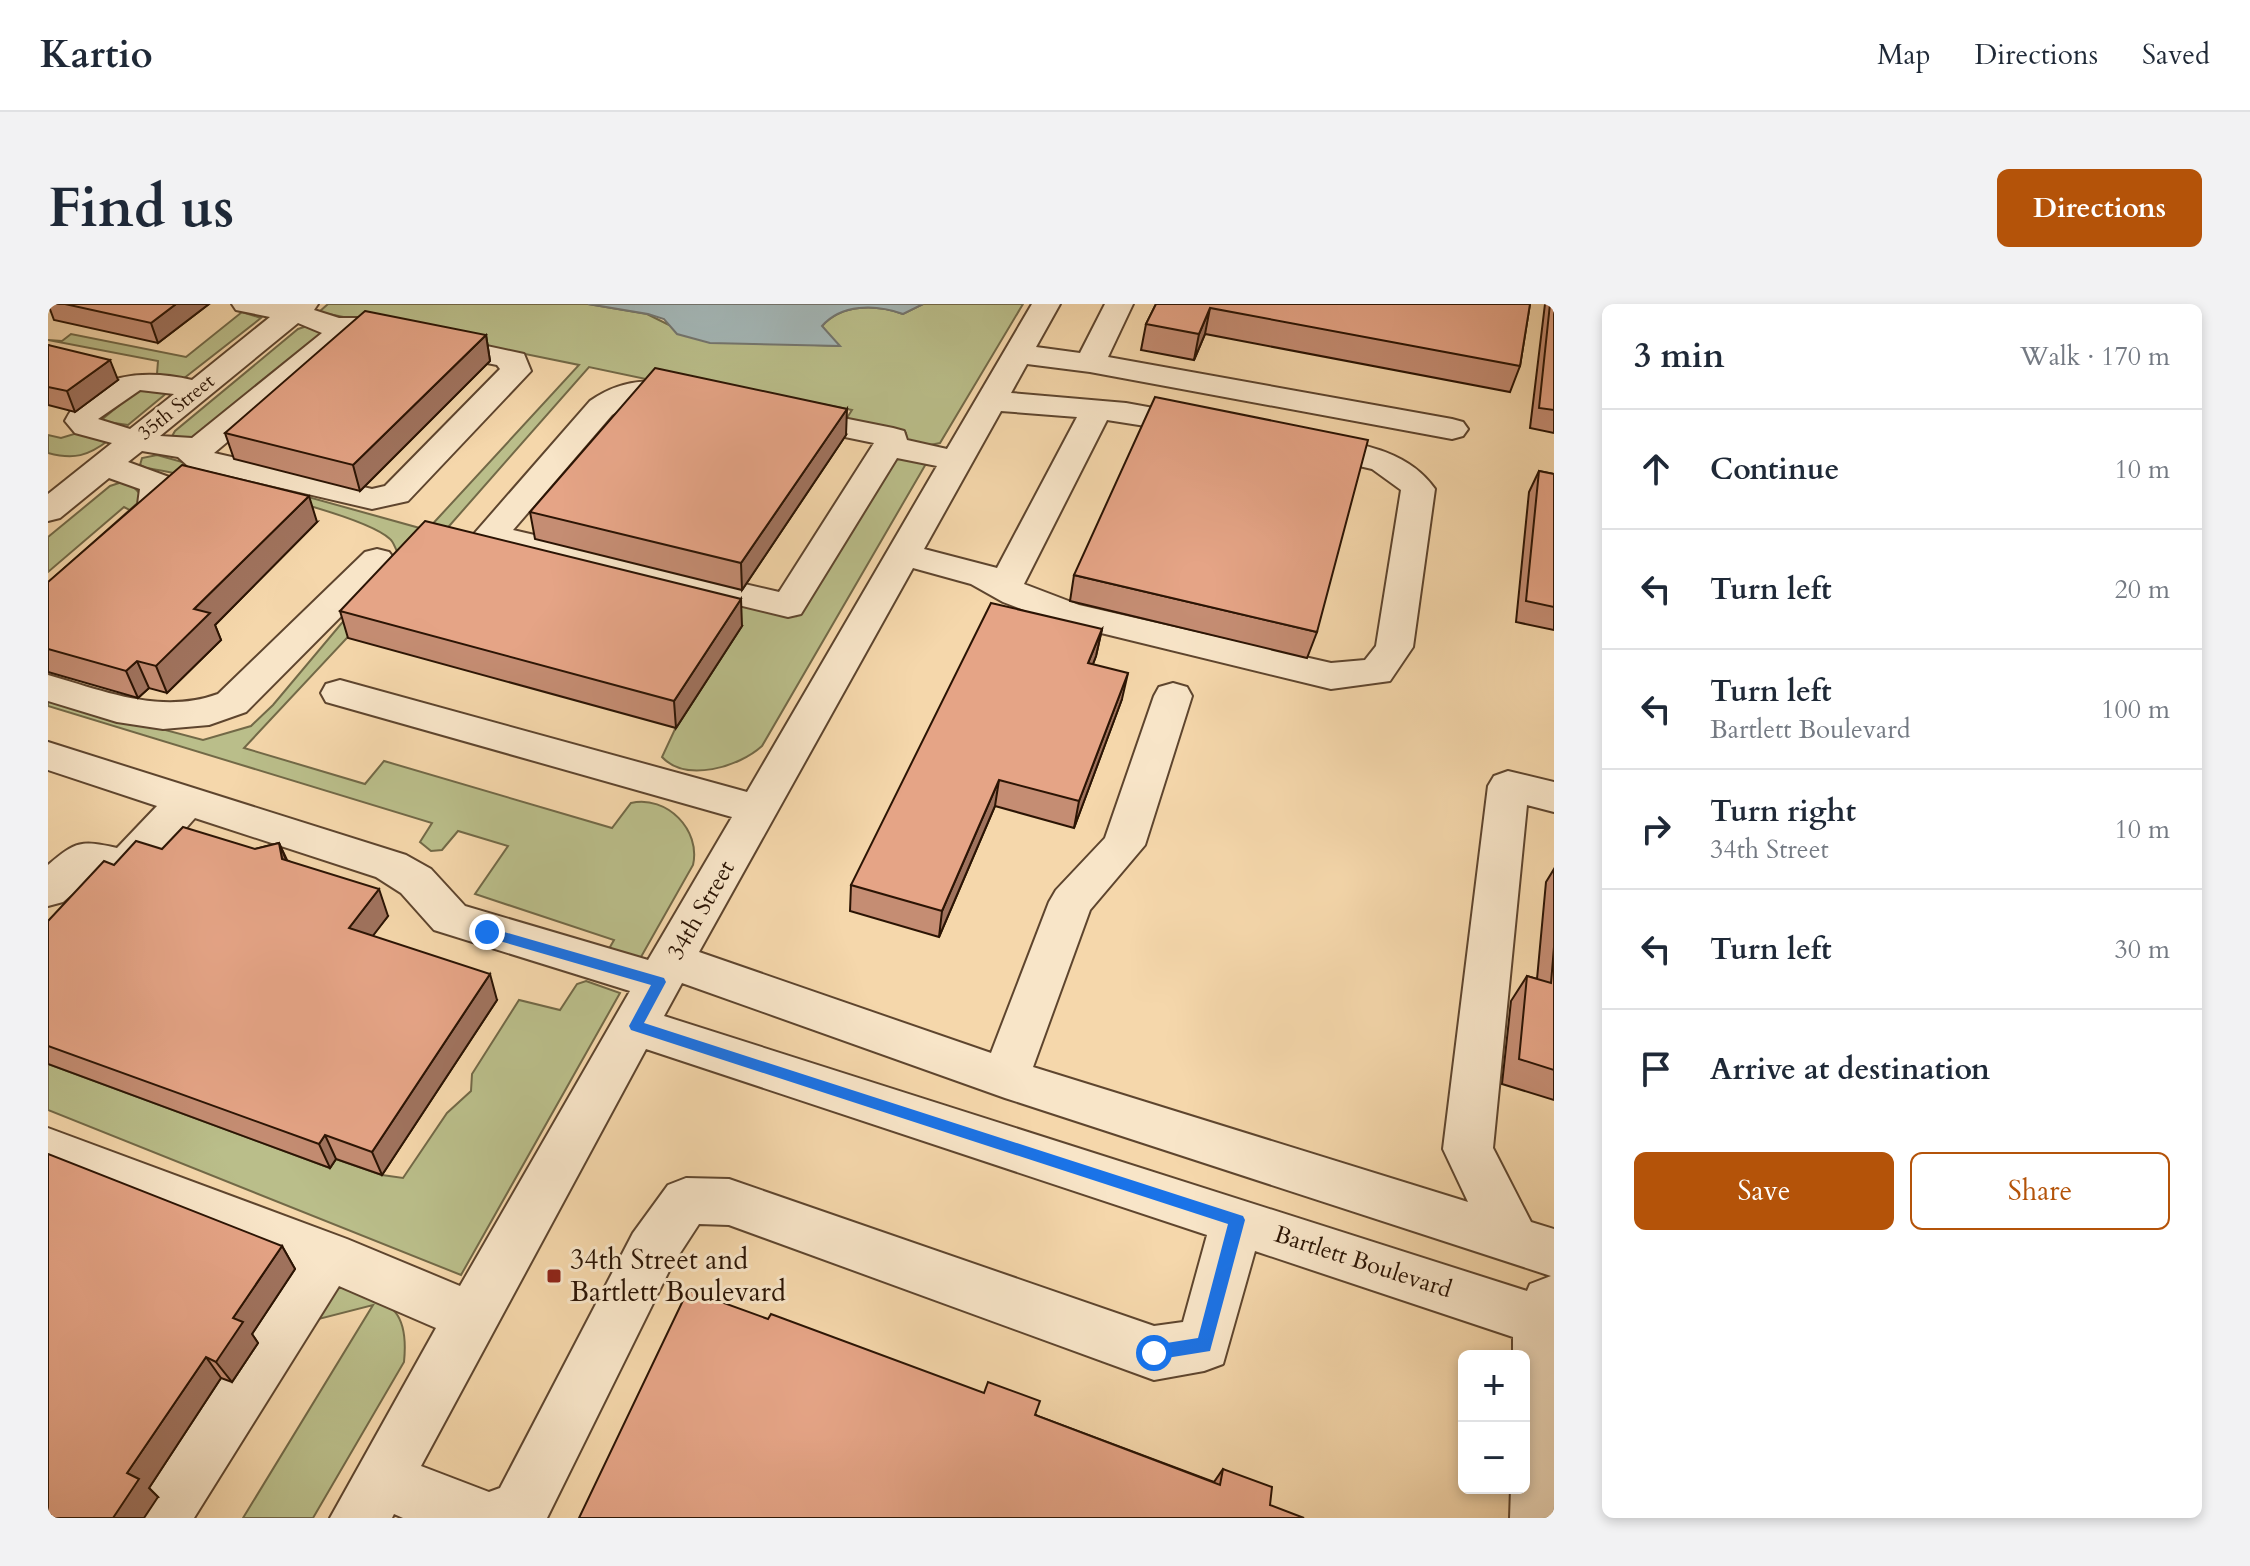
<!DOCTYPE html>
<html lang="en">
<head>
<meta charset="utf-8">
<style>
	body { margin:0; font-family:Cardo,serif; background:#f2f2f3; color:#1f2937 }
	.controls { position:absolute; right:24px; bottom:24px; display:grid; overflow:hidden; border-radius:12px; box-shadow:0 4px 12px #0003 }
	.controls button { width:72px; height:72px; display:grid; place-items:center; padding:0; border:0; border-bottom:2px solid #e0e1e3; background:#fff; color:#1f2937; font:40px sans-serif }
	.stop { position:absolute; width:24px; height:24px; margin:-18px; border:6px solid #1a73e8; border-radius:50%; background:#fff }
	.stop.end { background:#1a73e8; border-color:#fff; box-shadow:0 2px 8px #0008 }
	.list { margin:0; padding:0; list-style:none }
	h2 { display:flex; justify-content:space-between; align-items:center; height:104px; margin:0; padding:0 32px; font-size:34px }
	h2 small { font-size:26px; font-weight:400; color:#747a83 }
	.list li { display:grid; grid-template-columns:52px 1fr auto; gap:24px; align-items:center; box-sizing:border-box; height:120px; padding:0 32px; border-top:2px solid #e0e1e3 }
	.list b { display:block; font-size:30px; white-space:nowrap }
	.list p { margin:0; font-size:26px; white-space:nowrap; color:#747a83 }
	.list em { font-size:26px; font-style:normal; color:#747a83 }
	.actions { display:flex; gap:16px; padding:24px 32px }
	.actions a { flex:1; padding:18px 0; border:2px solid #b45309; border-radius:12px; text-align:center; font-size:28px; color:#b45309 }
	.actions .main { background:#b45309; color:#fff }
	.icon { flex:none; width:44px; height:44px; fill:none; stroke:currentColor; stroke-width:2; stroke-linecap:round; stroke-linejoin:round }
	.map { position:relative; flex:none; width:1506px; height:1214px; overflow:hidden; border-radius:12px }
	header { display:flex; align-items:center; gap:48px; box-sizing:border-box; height:112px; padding:0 40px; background:#fff; border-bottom:2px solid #e0e1e3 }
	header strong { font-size:38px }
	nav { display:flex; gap:44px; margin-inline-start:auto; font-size:28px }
	.intro { display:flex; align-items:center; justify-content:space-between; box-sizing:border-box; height:192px; padding:0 48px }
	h1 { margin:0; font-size:56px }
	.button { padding:20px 36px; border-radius:12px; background:#b45309; color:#fff; font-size:28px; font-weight:700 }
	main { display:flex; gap:48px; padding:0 48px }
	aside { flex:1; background:#fff; border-radius:12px; box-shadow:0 4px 12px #0003 }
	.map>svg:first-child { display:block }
	.green { fill:#babe8a; stroke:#726947; stroke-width:2 }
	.water { fill:#a3b6b6; stroke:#73756f; stroke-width:2 }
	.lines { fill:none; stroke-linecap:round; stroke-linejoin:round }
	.minor-casing { stroke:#5e452e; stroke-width:4 }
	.minor { fill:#f8e5c8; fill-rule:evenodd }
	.wall { fill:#c58d73; stroke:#2b1404; stroke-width:2 }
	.shaded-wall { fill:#a0735e; stroke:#2b1404; stroke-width:2 }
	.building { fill:#e5a486; stroke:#2b1404; stroke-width:2 }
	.route { fill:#1a73e8 }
	.poi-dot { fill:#8f2418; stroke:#f8e5c8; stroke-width:3 }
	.labels { text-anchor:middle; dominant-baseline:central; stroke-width:6; stroke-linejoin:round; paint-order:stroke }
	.far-street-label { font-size:20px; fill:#2b1404; stroke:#f8e5c8 }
	.street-label { font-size:24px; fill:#2b1404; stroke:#f8e5c8 }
	.near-poi-label { font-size:28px; fill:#2b1404; stroke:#f8e5c8; text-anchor:start }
</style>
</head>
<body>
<header>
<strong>Kartio</strong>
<nav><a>Map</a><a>Directions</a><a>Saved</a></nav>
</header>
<div class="intro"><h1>Find us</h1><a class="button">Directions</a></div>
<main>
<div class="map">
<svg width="1506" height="1214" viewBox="0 0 1506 1214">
	<rect width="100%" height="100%" fill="#f5d7ab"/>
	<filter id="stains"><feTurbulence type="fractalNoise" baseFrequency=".0025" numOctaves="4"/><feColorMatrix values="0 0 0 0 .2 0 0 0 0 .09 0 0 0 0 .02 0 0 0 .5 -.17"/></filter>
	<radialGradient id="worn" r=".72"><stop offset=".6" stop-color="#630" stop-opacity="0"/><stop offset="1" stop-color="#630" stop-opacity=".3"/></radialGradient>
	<g class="green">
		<path d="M 280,0 L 540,0 L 599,10 L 623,22 L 740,40 L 790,42 L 774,22 C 794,0 827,0 855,10 L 875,0 L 975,0 L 892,139 L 877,142 L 859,137 L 858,129 L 797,117 L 804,106 L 712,88 L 631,82 L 541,63 L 395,229 L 748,312 L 848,153 L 879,158 L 714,442 C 691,463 638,479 614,453 L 628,423 L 693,322 L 383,244 L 196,444 L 317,480 L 336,457 L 564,524 L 583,499 C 619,491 653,526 645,561 L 589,660 L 558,650 L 566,636 L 427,590 L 460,542 L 410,527 L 394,546 L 383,547 L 372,538 L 384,519 L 0,402 L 0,395 L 155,436 L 203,422 L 225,401 L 351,251 C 348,247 346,238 342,235 C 313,208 142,171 98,164 L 92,161 L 94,154 L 109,151 L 379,226 L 531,61 L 271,8 Z"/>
		<polygon points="194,8 213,14 135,75 109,70 110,57 0,36 14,37 23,30 138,53"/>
		<polygon points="259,22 278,27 151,137 123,134 127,127 250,25"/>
		<polygon points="95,82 120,88 80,121 52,117"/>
		<path d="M 36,127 L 61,136 C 40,152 26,156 0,149 L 0,131 L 13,134 Z"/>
		<polygon points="74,178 82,179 94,192 89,210 76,203 0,268 0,233 62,182"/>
		<polygon points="538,677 572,689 413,971 0,806 0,760 282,864 288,855 334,871 355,874 399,809 423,787 424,770 471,696 512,706 529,680"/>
		<path d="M 289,977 C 336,999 362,998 356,1058 L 265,1214 L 195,1214 L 325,1001 L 263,1017 Z"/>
	</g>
	<path class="water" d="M 540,0 L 875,0 L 855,10 C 827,0 793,0 774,22 L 792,42 L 662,39 L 629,30 L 616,15 L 600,10 Z"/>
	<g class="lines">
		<defs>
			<g id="minor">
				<path d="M 184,0 L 270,0 L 266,6 L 291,14 L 309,14 L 476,50 L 483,67 L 360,197 L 324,205 L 140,162 L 130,153 L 94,147 L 80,158 L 121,173 L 126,180 L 123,203 L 13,307 L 0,310 L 0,280 L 90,200 L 92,185 L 61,174 L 12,214 L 0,217 L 0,190 L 64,139 L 27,129 L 17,117 C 42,68 97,65 144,76 L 222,13 L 188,6 ZM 250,19 L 274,29 L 144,134 L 112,132 ZM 305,32 L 449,61 L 452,65 L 337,182 L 324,185 L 166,149 ZM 92,86 L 126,90 L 82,125 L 50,115 Z"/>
				<path d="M 984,0 L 1012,0 L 988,43 L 1032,49 L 1057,0 L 1085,0 L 1060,53 L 1404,115 L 1415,118 L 1420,125 L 1415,132 L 1404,135 L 1042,68 L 979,60 L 963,89 L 1078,99 L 1166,115 L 1171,122 L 1166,129 L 1155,131 L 1059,116 L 976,280 L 1031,301 L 1283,359 L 1317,356 L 1328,342 L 1353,186 L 1324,165 L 1247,147 L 1242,140 L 1247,133 L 1258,130 C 1304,139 1358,143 1387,185 L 1365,343 L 1342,377 L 1283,385 L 1008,318 L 955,298 L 923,280 L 865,264 L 651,648 L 943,749 L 1001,598 L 1008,586 L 1057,534 L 1106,392 L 1111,383 L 1125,379 L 1139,383 L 1144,392 L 1097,541 L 1042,606 L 985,763 L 1420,898 L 1395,845 L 1440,482 L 1446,472 L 1460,467 L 1506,478 L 1506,508 L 1479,501 L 1445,844 L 1483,918 L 1506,925 L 1506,1214 L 1462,1214 L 1463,1184 L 1476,1184 L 1476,1052 L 1465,1052 L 1465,1033 L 1207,947 L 1175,1060 L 1156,1067 L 1106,1076 L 681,921 L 651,920 L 623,963 L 499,1214 L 355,1214 L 346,1210 L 344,1214 L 282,1214 L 388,1024 L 291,982 L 146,1214 L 82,1214 L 91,1193 L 243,962 L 0,868 L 0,824 L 299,935 L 412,982 L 582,687 L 386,626 L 353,589 L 328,573 L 147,514 C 112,552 102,584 46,571 L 15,598 L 0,602 L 0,561 C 28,537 33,536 69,544 L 109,502 L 0,466 L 0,438 L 358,551 L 383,565 L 417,602 L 600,656 L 684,513 L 278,398 L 273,389 L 278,380 L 292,376 L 699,488 L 889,162 L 849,154 L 753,310 L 740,313 L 430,238 L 425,231 L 542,97 C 579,71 614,75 656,85 L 660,92 L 656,99 C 618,108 606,80 564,111 L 465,226 L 731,288 L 826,139 L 729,119 L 724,112 L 729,105 L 740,103 L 845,124 L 856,127 L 859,136 L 899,145 ZM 953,107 L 1029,113 L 949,264 L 876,245 ZM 634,679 L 957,794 L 1503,972 L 1482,980 L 1479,987 L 616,712 ZM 598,745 L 1159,931 L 1135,1018 L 1106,1022 L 681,875 L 638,874 L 620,881 L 585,929 L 452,1184 L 441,1188 L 373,1162 Z"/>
				<path d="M 329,245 L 341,248 L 347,256 L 341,264 L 198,408 L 161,421 L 115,425 L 69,418 L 0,397 L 0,371 C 56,387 113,411 170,390 L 317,248 Z"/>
			</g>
		</defs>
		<use href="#minor" class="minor-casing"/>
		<use href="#minor" class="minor"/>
	</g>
	<g class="wall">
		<polygon points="0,0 161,0 110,39 6,16"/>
		<polygon points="1108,0 1482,0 1472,62 1462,88 1157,30 1146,56 1093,46 1098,20"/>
		<polygon points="1497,0 1506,0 1506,129 1482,124"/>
		<polygon points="438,31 442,57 312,187 186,155 177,129"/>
		<polygon points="0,41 70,76 27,108 0,101"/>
		<polygon points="798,131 694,286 487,235 482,208"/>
		<polygon points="1491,167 1506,170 1506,326 1468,318 1481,188"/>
		<polygon points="269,218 167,321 173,336 119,389 101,384 90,394 0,368 0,278"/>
		<polygon points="1026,271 1269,328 1259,354 1022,297"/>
		<polygon points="292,307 694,322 628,424 300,334"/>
		<polygon points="1054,325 1048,352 1045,360 1074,395 1026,524 947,502 891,633 802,607 803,581"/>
		<polygon points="231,539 239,556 340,612 324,632 449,696 334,871 288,855 282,864 0,760 0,617 66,561 114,545 207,545"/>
		<polygon points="1506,565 1506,796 1454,780 1463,697 1479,672 1489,675 1498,578"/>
		<polygon points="234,942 247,965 204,1030 210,1039 184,1078 173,1074 101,1184 110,1193 0,1214"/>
		<polygon points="987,1111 1166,1178 1175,1165 1222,1201"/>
	</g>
	<g class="shaded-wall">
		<polygon points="128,0 161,0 110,39 103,19"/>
		<polygon points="1162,4 1157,30 1146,56 1151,30"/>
		<polygon points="438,31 442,57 312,187 305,161"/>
		<polygon points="62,56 70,76 27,108 19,87"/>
		<polygon points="799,105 798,131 694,286 693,259"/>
		<polygon points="261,192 269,218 167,321 173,336 119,389 108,362 146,305"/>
		<polygon points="693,295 694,322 628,424 626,397"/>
		<polygon points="1054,325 1048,352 1035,386 1040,359"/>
		<polygon points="89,357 101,384 90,394 78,367"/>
		<polygon points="1080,369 1074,395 1026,524 1031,497"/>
		<polygon points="951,476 947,502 891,633 894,607"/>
		<polygon points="231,539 242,565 234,555"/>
		<polygon points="331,585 340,612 311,650 301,624"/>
		<polygon points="442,670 449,696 334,871 324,848"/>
		<polygon points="277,831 288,855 282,864 271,840"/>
		<polygon points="234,942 247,965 204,1030 210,1039 184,1078 168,1058 185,1014"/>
		<polygon points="158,1053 173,1074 101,1184 110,1193 96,1214 65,1214 79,1169"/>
	</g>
	<g class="building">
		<polygon points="17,0 128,0 103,19"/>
		<polygon points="1108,0 1482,0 1472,62 1162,4 1151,30 1098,20"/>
		<polygon points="1502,0 1506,0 1506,106 1491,104"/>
		<polygon points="317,7 438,31 305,161 177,129"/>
		<polygon points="0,41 62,56 19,87 0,83"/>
		<polygon points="607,64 799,105 693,259 482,208"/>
		<polygon points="1107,93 1320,136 1269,328 1026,271"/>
		<polygon points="134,161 261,192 146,305 162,309 108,362 89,357 78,367 0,345 0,278"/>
		<polygon points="1491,167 1506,170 1506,303 1478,297"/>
		<polygon points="377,217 693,295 626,397 292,307"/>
		<polygon points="943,299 1054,325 1040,359 1080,369 1031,497 951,476 894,607 803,581"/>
		<polygon points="135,523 207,545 231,539 234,555 331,585 301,624 442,670 324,848 277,831 271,840 0,742 0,617 56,557 66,561 88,537 114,545"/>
		<polygon points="1506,643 1506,766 1471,755 1479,672 1503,679"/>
		<polygon points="0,850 234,942 185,1014 195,1018 168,1058 158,1053 79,1169 91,1175 65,1214 0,1214"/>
		<polygon points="640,986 720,1015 723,1010 936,1089 940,1078 992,1097 987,1111 1172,1181 1175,1165 1224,1183 1222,1201 1256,1214 531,1214"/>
	</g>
	<polygon class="route" points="439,623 616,674 618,678 596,719 1195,912 1197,916 1162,1047 1106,1056 1098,1049 1106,1041 1150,1034 1180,920 583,726 581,722 603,681 434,632 432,628"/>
	<rect class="poi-dot" x="498" y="964" width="16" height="16" rx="4"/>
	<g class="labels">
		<g class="far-street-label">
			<text transform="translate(128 103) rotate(-39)">35th Street</text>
		</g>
		<g class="street-label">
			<text transform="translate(653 606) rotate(-60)">34th Street</text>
			<text transform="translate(1315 958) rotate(18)">Bartlett Boulevard</text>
		</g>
		<g class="near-poi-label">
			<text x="522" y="956">34th Street and<tspan x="522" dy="32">Bartlett Boulevard</tspan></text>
		</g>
	</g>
	<rect width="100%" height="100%" filter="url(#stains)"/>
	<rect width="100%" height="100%" fill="url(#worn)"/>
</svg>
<div class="controls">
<button>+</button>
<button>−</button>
</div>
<div class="stop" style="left:1106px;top:1049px"></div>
<div class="stop end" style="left:439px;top:628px"></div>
</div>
<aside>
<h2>3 min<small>Walk · 170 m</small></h2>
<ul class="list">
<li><svg class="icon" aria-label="ahead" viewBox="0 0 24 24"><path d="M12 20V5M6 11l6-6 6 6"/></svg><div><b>Continue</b></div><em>10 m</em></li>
<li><svg class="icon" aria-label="left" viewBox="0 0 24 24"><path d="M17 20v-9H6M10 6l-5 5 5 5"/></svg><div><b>Turn left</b></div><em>20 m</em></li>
<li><svg class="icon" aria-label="left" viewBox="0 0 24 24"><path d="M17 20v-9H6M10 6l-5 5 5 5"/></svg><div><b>Turn left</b><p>Bartlett Boulevard</p></div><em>100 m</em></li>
<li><svg class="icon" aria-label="right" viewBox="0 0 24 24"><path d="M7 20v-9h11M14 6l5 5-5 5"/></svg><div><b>Turn right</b><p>34th Street</p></div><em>10 m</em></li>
<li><svg class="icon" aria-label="left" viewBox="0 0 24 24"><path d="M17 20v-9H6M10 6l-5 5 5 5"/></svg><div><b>Turn left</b></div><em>30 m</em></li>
<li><svg class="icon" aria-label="arrive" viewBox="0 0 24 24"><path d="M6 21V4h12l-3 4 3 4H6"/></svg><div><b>Arrive at destination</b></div></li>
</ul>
<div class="actions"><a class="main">Save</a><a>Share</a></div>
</aside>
</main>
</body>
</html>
